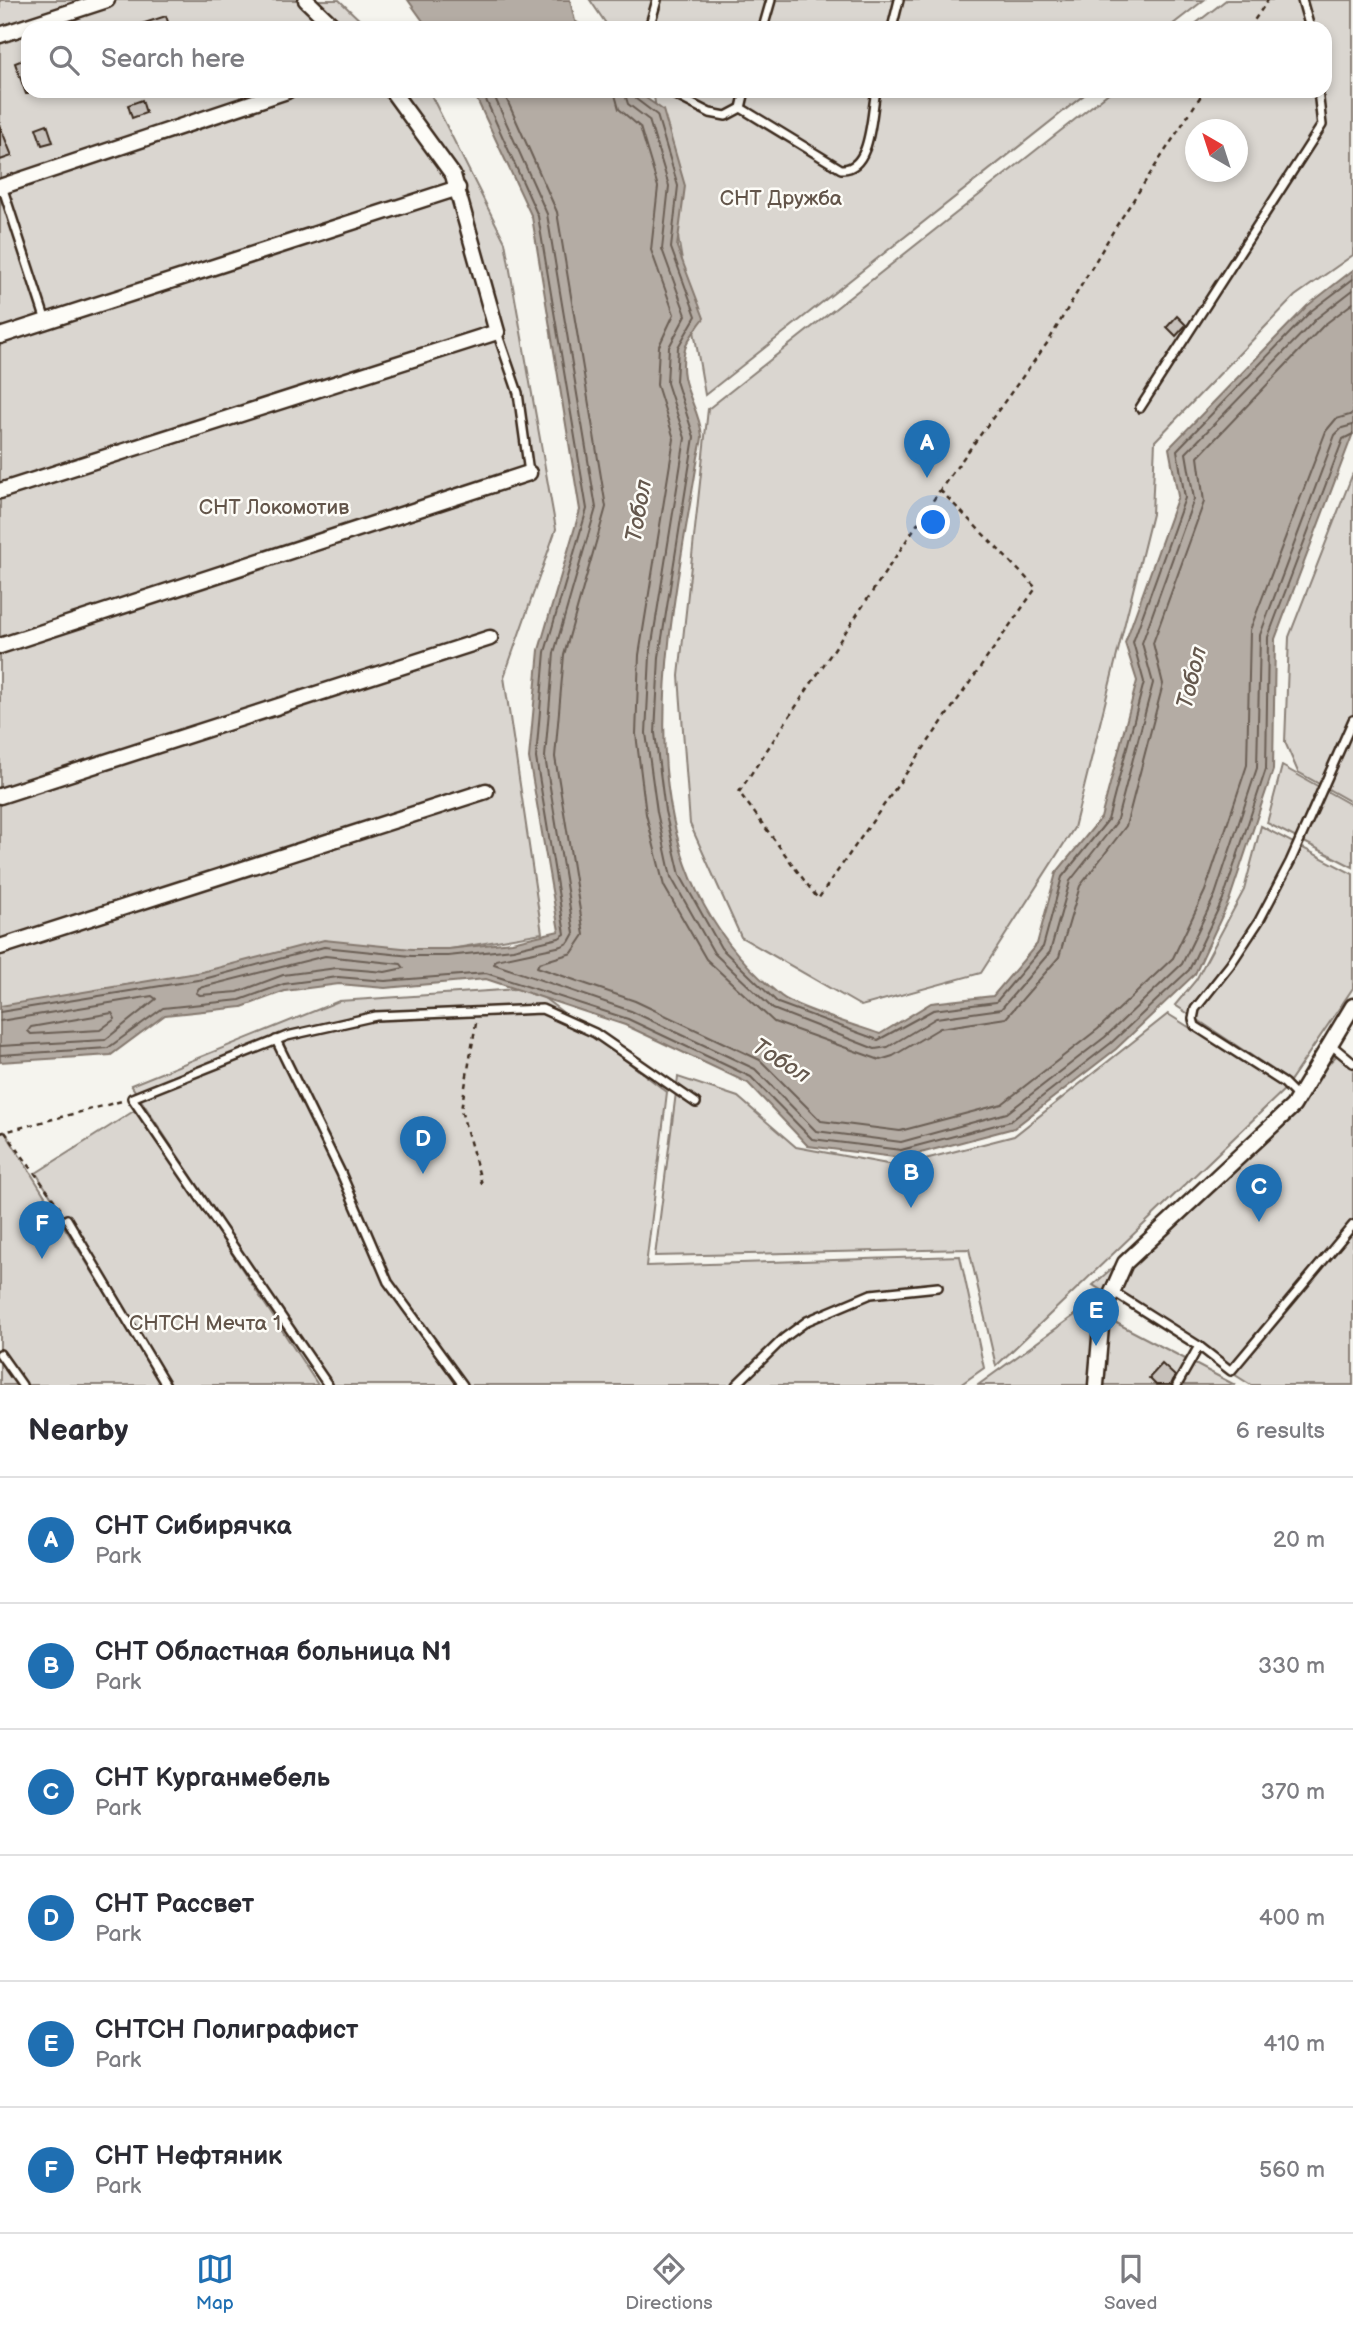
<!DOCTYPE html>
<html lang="en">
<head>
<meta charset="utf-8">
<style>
	body { margin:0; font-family:"Balsamiq Sans",sans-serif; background:#f2f2f3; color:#2b2b33 }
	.compass { position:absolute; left:1185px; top:119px; width:63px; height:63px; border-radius:50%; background:#fff; box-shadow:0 4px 10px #0003; rotate:321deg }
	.you { position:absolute; left:934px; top:523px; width:24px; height:24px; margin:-18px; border:5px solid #fff; border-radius:50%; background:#1a73e8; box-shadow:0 0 0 10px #1a73e833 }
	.badge { display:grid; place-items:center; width:46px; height:46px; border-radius:50%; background:#1f6fb2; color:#fff; font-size:23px; font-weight:700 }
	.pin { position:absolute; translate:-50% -58px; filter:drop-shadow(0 2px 4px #0008) }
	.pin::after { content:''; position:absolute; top:37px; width:24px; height:21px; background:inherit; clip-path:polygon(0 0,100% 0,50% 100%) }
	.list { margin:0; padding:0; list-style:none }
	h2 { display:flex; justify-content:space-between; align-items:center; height:91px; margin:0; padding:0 28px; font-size:30px }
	h2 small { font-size:23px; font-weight:400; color:#7c7c81 }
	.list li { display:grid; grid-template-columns:46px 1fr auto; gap:21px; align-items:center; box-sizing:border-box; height:126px; padding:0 28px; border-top:2px solid #e1e1e2 }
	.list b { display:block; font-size:26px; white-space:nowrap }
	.list p { margin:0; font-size:23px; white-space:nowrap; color:#7c7c81 }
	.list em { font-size:23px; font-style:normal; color:#7c7c81 }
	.icon { flex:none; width:38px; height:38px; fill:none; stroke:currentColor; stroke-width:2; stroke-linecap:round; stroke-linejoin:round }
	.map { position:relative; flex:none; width:1353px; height:1385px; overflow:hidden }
	.search { position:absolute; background:#fff; box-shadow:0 4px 10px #0003; left:21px; right:21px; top:21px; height:77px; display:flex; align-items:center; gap:18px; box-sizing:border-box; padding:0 24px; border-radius:21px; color:#7c7c81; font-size:26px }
	.sheet { height:847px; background:#fff }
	nav { display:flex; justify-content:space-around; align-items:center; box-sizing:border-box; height:98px; border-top:2px solid #e1e1e2; background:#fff; font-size:19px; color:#7c7c81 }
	nav a { display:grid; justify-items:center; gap:4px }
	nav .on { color:#1f6fb2 }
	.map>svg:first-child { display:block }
	.green { fill:#dad6d0; stroke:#8a8077; stroke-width:2; fill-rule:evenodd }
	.water { fill:#b4aca4; stroke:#84786e; stroke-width:2 }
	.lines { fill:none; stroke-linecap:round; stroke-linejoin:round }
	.shore { stroke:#6b5e54; stroke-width:2 }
	.building { fill:#c7c1bb; stroke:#3b2a1e; stroke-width:2 }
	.service-casing { stroke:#3b2a1e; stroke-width:12 }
	.minor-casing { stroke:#3b2a1e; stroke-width:19 }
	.path { stroke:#3b2a1e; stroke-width:2.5; stroke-dasharray:5 5; stroke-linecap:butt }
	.service { stroke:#fdfcf7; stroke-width:7 }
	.minor { stroke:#fdfcf7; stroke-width:14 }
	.labels { text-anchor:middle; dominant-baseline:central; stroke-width:5; stroke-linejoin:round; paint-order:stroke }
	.park-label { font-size:21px; fill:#63554a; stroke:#fdfcf7 }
	.water-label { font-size:23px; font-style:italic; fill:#65584d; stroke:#fdfcf7 }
</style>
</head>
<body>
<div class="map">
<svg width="1353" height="1385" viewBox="0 0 1353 1385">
	<rect width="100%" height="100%" fill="#f5f4ee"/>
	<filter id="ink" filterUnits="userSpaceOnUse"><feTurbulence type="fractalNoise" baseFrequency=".0143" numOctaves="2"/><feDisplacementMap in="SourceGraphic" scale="14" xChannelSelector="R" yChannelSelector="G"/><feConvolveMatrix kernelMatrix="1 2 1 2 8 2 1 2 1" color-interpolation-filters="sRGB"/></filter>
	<g filter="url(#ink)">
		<g class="green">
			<polygon points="0,0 339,0 368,28 28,28 28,91 429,91 505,242 556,529 504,677 542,933 125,1006 0,1007"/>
			<polygon points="590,0 1204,0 1168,28 609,28"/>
			<path d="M 1226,0 L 1353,0 L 1353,255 L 1295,296 L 1155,441 L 1152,514 L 1074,828 L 981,973 L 861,1006 L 741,937 L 690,824 L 679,676 L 708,409 L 1111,91 L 1325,91 L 1325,28 L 1190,28 ZM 1196,130 L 1238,130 L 1238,172 L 1196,172 Z"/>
			<polygon points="653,91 1089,91 705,395"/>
			<polygon points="1353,473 1353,803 1298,772 1285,742 1289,637"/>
			<polygon points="1282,766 1353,806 1353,867 1267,823"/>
			<polygon points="1261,826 1353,874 1353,988 1290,1081 1175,1005 1196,980 1244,890"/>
			<polygon points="531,988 667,1092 646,1266 960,1256 984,1368 960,1385 330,1385 131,1085 339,1001"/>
			<polygon points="1168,1014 1286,1088 996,1366 969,1249 655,1256 678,1077 738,1097 796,1147 898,1166 1014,1136"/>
			<polygon points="1339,1053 1353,1066 1353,1385 1251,1385 1093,1285 1236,1159"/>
			<polygon points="137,1109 318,1385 171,1385 36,1173"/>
			<polygon points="5,1132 163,1385 0,1385 0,1133"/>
			<polygon points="1086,1307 1235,1385 978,1385"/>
		</g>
		<g class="water">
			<polygon points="408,0 570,0 575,21 586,28 428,28"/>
			<path d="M 473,91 L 636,91 L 663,110 L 685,186 L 677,247 L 704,318 C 698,327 687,339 685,349 C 676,385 699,404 702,436 C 702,442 699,451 698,457 C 668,640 611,861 781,996 C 796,1008 858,1026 880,1034 L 931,1003 L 993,996 L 1037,944 L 1056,873 L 1101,818 L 1137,681 L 1125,643 L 1178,496 L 1169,448 L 1307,306 L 1353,270 L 1353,433 L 1275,639 L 1273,770 L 1229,901 L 1195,974 L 1116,1049 L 1014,1128 L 902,1158 L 808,1146 L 748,1083 L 625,1025 L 486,979 L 385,988 L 339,984 L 285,991 L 242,1007 L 165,1015 L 111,1055 L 0,1062 L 0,1006 L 202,972 L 324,940 L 412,949 L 448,949 L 512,942 L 559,931 L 529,758 L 539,650 L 580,510 L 532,217 Z"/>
		</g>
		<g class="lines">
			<g class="shore">
				<polyline points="492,91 547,214 596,508 554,653 545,757 574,933 569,942 562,946 496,960 494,964 631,1011 755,1069 816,1131 901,1142 1007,1113 1105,1037 1182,964 1215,895 1257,768 1260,635 1335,435 1342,428 1353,425"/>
				<polyline points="503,91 557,212 606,507 564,655 555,757 584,935 572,953 539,963 537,967 635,1001 760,1060 821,1121 900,1131 1002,1104 1098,1029 1173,958 1205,891 1247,765 1250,630 1326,431 1336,419 1353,414"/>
				<polyline points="614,91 619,109 640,127 658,187 651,250 674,314 659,346 657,385 674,439 639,655 636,734 646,814 664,886 706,959 774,1022 880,1060 893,1056 940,1028 1006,1018 1059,957 1080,886 1126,826 1163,684 1153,643 1204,502 1198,457 1324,325 1353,303"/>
				<polyline points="624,91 628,104 649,120 669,186 662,249 686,315 669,347 667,383 685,438 650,656 646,733 657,812 671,877 714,953 773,1009 875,1049 888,1047 936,1018 1001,1009 1050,952 1070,881 1116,823 1153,683 1142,643 1194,499 1186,453 1317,318 1353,290"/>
				<polyline points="633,91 636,99 657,115 678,186 671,248 696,316 678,347 676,381 694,437 659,657 655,733 665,811 680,875 721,948 778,1003 878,1040 933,1010 996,1002 1043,947 1062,877 1108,820 1144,682 1133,642 1185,498 1177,450 1311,311 1353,279"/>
				<polygon points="325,956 401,964 404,968 385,972 337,968 283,975 238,992 200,995 196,993 199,988"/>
				<polyline points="0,1012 204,979 324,947 411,956 448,956 513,949 559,938 565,934 536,758 545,652 587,509 538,216 482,91"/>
				<polygon points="112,1013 115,1019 100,1030 31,1034 28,1031 31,1027"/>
				<polyline points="0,1021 152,996 156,999 105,1040 0,1046"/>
				<polyline points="0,1055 108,1048 163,1008 240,1000 284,984 338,977 385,981 486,973 628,1019 751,1077 812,1139 901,1150 1011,1121 1111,1043 1189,970 1223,899 1266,769 1268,637 1343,439 1353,434"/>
			</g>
		</g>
		<g class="building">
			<polygon points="166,16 170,28 136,28 135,26"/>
			<polygon points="28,58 28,94 26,94 15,63"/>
			<polygon points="142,100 146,113 132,118 128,105"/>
			<polygon points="47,124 53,142 42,145 36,128"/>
			<polygon points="0,126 12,156 0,160"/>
			<polygon points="1177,316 1186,325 1176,336 1167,327"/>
			<polygon points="1162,1364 1175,1376 1171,1385 1156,1385 1149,1378"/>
		</g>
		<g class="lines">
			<defs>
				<g id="service">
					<polyline points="1302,0 1310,28"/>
					<polyline points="649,28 657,0"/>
					<polyline points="763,28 771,0"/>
					<polyline points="892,28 899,0"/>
					<path d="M 667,91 L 710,113 L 726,116 L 741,108 L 841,169 C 872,171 871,113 876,91"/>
					<polyline points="741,108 745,91"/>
					<polyline points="2,186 46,321"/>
					<polyline points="497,332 518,393 529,473"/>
					<polyline points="1140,408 1322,125 1318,91"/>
					<polyline points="276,1040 341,1173 388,1282 463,1385"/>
					<polyline points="1329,1043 1353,1063"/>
					<polyline points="1299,1098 1284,1083 1195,1026 1193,1019 1195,1009 1230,965 1259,921 1290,862 1353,720"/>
					<polyline points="67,1219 166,1385"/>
					<polyline points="1112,1291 1199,1346 1177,1385"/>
					<polyline points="1199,1346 1231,1371 1353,1225"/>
					<polyline points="0,1354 22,1385"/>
					<polyline points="328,1385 132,1098 287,1036 376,1016 542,1009 595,1033 696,1103"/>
					<polyline points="736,1385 784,1338 807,1321 871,1294 938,1287"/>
				</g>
				<g id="minor">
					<polyline points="306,0 335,28"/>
					<polyline points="0,35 107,0"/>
					<polyline points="0,187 287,91"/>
					<polyline points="0,336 458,188"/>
					<polyline points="0,491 497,332 453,175 392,91"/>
					<polyline points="0,646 529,473"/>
					<polyline points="0,796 490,638"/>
					<polyline points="0,947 486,791"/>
					<polyline points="1096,1385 1102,1315 1125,1263 1293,1106 1353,1006"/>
				</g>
			</defs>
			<use href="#service" class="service-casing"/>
			<use href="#minor" class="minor-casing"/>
			<g class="path">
				<polyline points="1249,28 1268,0"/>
				<polyline points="940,490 1036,588 818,899 739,792 940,490 1048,342 1115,228 1204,91"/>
				<polyline points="476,1023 461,1110 482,1184"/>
				<polyline points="5,1132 62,1211"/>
				<polyline points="0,1133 122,1101"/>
			</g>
			<use href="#service" class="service"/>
			<use href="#minor" class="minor"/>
		</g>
	</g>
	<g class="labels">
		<g class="park-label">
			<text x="781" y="198">СНТ Дружба</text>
			<text x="274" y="507">СНТ Локомотив</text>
			<text x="205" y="1323">СНТСН Мечта 1</text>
		</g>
		<g class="water-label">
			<text transform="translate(639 511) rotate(-80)">Тобол</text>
			<text transform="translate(1192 678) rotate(-76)">Тобол</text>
			<text transform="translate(781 1061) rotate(32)">Тобол</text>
		</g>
	</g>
</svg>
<svg class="compass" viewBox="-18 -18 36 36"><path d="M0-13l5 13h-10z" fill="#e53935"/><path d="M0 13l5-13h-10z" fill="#7c7c81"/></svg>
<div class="you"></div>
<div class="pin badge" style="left:927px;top:478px">A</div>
<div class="pin badge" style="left:911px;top:1208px">B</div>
<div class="pin badge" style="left:1259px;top:1222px">C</div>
<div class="pin badge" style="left:423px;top:1174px">D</div>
<div class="pin badge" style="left:1096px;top:1346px">E</div>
<div class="pin badge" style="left:42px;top:1259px">F</div>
<div class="search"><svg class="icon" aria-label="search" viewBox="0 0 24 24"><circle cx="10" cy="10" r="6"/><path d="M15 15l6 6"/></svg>Search here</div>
</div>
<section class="sheet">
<h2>Nearby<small>6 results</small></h2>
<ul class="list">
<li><span class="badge">A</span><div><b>СНТ Сибирячка</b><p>Park</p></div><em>20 m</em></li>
<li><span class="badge">B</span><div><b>СНТ Областная больница N1</b><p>Park</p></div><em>330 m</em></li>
<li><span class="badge">C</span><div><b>СНТ Курганмебель</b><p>Park</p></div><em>370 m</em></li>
<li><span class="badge">D</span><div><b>СНТ Рассвет</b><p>Park</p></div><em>400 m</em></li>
<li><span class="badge">E</span><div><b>СНТСН Полиграфист</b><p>Park</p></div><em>410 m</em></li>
<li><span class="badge">F</span><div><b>СНТ Нефтяник</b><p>Park</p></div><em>560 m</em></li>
</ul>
</section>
<nav>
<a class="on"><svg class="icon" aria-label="map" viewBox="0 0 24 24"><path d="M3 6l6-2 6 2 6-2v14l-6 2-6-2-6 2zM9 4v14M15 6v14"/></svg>Map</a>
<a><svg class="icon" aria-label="directions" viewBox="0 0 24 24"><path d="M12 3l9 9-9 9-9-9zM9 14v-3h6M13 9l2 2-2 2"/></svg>Directions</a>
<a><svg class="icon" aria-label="saved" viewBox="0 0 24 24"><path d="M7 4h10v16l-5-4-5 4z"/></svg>Saved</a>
</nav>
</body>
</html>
